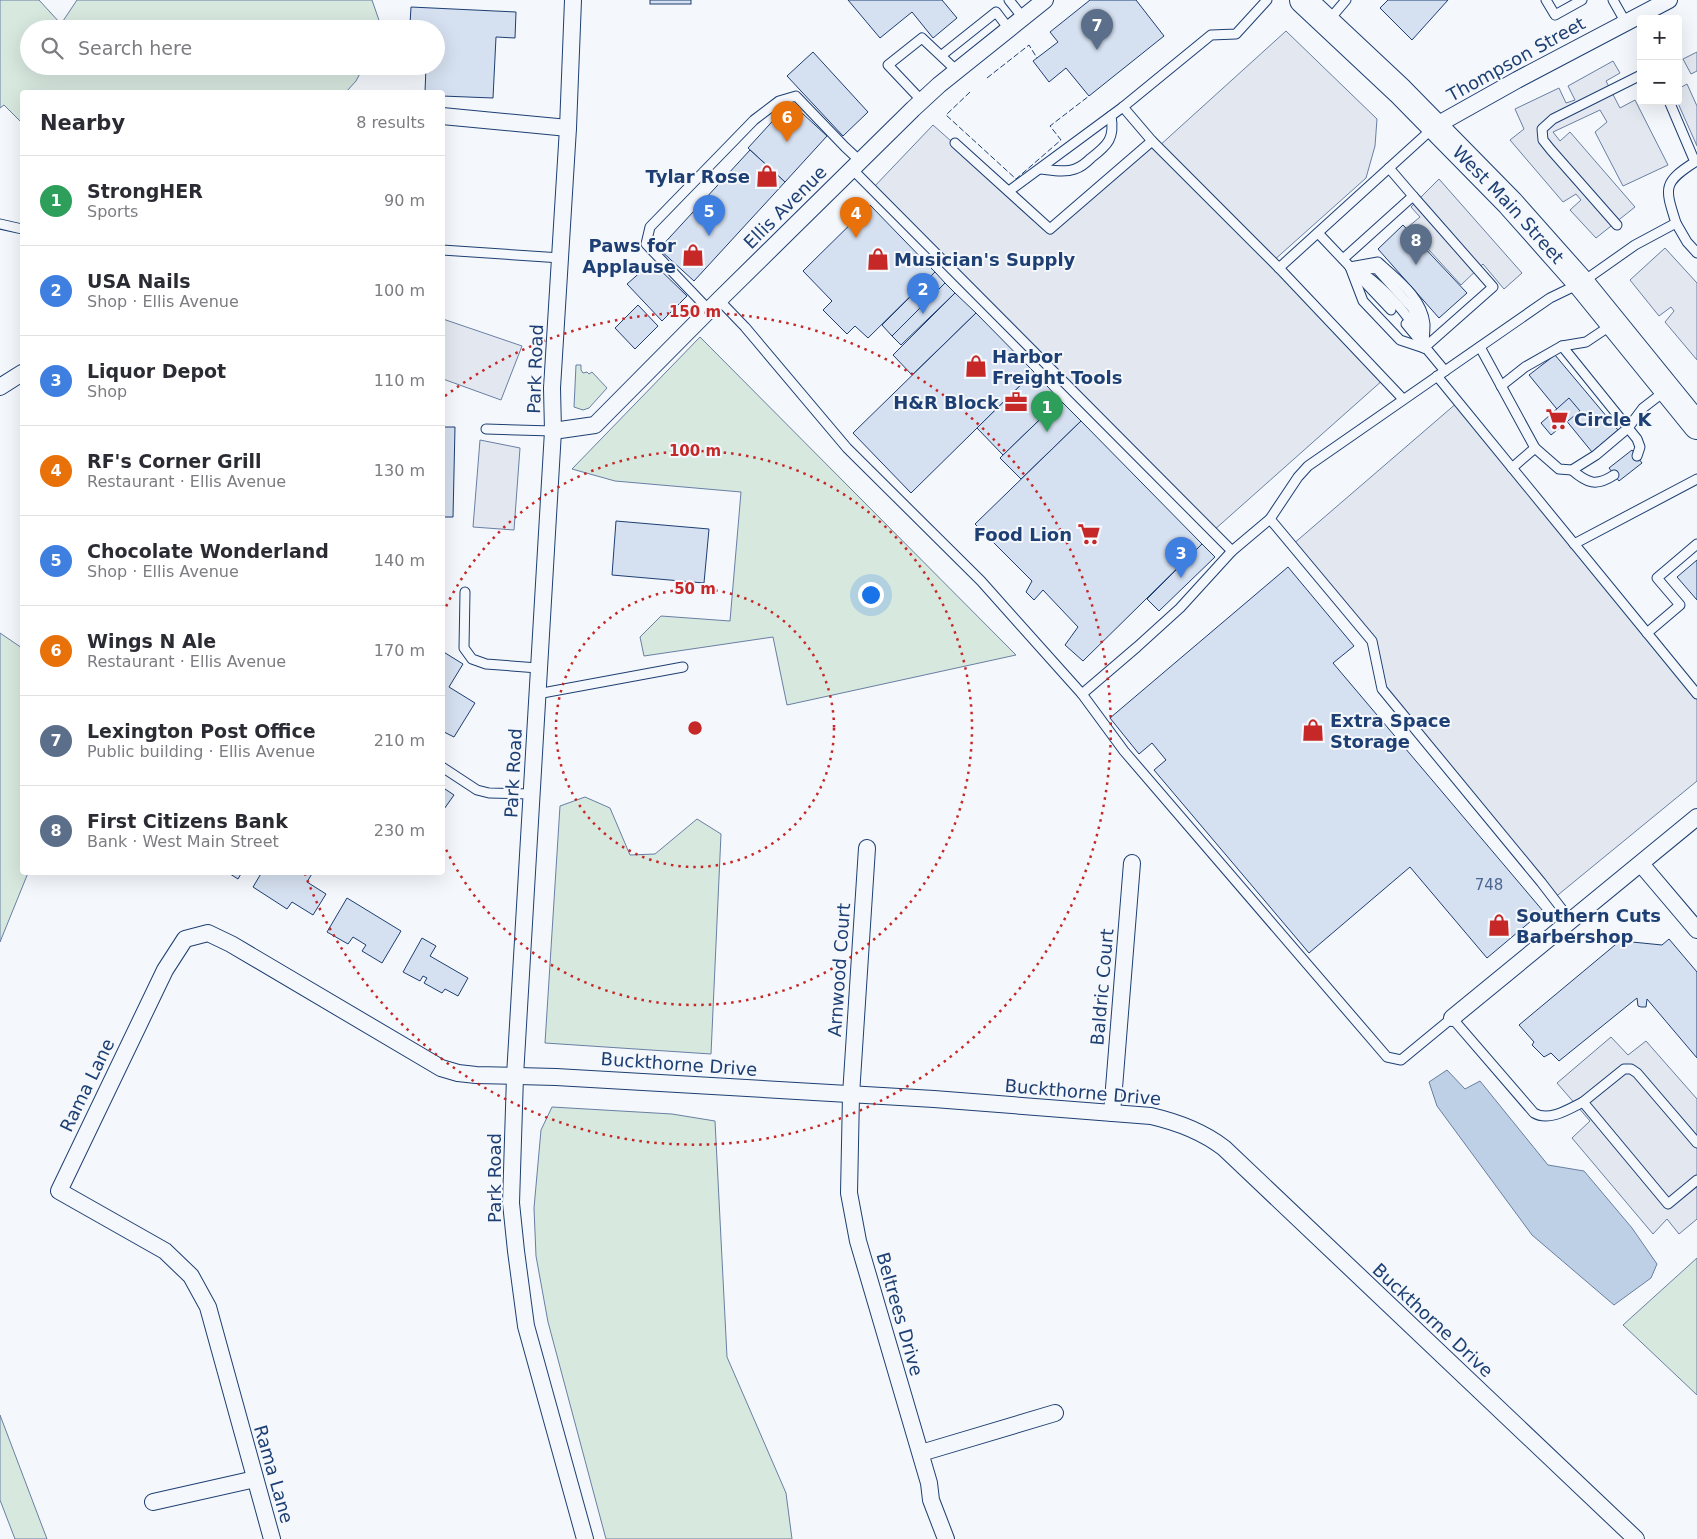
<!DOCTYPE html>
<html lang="en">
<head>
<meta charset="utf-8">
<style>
	body { margin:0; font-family:"DejaVu Sans",sans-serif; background:#f2f2f3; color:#2b2b33 }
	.controls { position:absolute; right:15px; top:15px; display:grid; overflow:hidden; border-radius:5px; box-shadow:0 5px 20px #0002 }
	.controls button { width:45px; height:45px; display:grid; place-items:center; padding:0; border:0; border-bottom:1px solid #e1e1e2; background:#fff; color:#2b2b33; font:25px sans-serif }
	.you { position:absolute; left:870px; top:594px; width:18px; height:18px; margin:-12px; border:4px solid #fff; border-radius:50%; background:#1a73e8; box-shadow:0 0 0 8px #1a73e833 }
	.badge { display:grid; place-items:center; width:32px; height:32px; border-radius:50%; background:#c62828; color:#fff; font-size:16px; font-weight:700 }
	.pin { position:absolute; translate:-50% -41px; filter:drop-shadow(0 1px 2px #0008) }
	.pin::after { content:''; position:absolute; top:26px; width:18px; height:15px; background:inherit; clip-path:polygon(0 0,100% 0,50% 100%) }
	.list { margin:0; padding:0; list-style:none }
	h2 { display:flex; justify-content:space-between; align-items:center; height:65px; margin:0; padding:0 20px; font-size:21px }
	h2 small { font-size:16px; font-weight:400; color:#7c7c81 }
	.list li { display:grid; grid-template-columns:32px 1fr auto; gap:15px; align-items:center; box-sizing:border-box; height:90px; padding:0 20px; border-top:1px solid #e1e1e2 }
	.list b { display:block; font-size:19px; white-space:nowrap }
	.list p { margin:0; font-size:16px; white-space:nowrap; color:#7c7c81 }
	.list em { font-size:16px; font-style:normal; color:#7c7c81 }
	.icon { flex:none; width:28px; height:28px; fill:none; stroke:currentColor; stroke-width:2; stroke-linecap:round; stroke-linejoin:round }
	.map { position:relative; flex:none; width:1697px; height:1539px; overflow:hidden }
	.search { position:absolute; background:#fff; box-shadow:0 5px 20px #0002; left:20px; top:20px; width:425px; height:55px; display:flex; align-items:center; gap:12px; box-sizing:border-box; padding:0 18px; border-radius:28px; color:#7c7c81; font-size:19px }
	.panel { position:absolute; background:#fff; box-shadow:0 5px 20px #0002; left:20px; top:90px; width:425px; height:785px; border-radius:5px }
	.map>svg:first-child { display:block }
	.green { fill:#d7e8df; stroke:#687fa3 }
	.parking { fill:#e3e8f0; stroke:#687fa3 }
	.water { fill:#bed0e5; stroke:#687fa3 }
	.building { fill:#d5e0f0; stroke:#1d3f73 }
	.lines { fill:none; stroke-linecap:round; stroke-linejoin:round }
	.lane-casing { stroke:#1d3f73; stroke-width:11 }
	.street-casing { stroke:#1d3f73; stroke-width:18 }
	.primary-casing { stroke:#1d3f73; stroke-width:28 }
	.lane { stroke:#f4f7fb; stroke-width:9 }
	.street { stroke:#f4f7fb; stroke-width:16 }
	.primary { stroke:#f4f7fb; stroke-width:26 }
	.fence { stroke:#1d3f73; stroke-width:1; stroke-dasharray:6 2.5; stroke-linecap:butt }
	.ring { fill:none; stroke:#c62828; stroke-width:2.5; stroke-dasharray:2.5 5 }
	.labels { text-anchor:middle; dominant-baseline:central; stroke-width:4; stroke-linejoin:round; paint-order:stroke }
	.number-label { font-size:15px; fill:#4b6792 }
	.street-label { font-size:18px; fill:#1d3f73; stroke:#f4f7fb }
	.poi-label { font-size:18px; font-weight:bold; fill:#1d3f73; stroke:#f4f7fb; text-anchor:start }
	.centre { fill:#c62828; stroke:#f4f7fb; stroke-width:2.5 }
	.ring-label { font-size:15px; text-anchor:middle; font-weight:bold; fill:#c62828; stroke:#f4f7fb; stroke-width:4; stroke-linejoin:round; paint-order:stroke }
</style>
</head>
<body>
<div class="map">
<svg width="1697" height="1539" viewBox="0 0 1697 1539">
	<rect width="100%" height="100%" fill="#f4f7fb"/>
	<g class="green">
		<polygon points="0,0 39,0 61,24 77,0 372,0 382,29 29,29 29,66 364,66 356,81 346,92 22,92 22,123 4,105 0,108"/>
		<polygon points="700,337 1016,655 787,705 773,637 644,656 640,637 661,616 730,621 741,492 615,481 572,469"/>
		<polygon points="576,365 581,365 581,370 583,373 587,372 589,374 592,372 607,388 589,408 583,410 574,407"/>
		<polygon points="0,633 22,648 22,872 28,873 0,942"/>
		<polygon points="585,797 610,808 630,855 655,854 697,819 721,834 711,1054 545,1043 560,806"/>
		<polygon points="552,1107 672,1114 715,1121 727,1357 786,1493 792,1539 606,1539 548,1322 536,1256 534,1208 541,1130"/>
		<polygon points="1697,1258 1697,1395 1623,1325"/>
		<polygon points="0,1415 47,1539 15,1539 0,1500"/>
	</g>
	<g class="parking">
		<polygon points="1286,31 1377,119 1375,146 1366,178 1272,262 1384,379 1213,531 872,189 933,125 1050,229 1152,141 1158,147"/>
		<polygon points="1697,52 1697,71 1691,74 1683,59"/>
		<polygon points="1613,61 1620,73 1606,81 1620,108 1635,100 1668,165 1623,186 1595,132 1607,122 1600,110 1553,132 1560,141 1570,132 1635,207 1596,238 1570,210 1581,200 1576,194 1563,202 1510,140 1524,129 1515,109 1559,88 1566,103 1575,100 1568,86"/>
		<polygon points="1687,84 1697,106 1697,146 1677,101 1678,101 1678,89"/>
		<polygon points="1439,179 1522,273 1504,289 1483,264 1461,285 1408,227 1420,217 1411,207"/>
		<polygon points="1665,248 1697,283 1697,360 1665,322 1674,311 1671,307 1659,316 1630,280"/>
		<polygon points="443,319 522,346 501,400 443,379"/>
		<polygon points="1458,402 1697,694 1697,781 1553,899 1389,697 1372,641 1292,545"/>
		<polygon points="480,440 520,448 514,530 473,527"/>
		<polygon points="1611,1037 1628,1055 1646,1041 1697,1099 1697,1219 1679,1234 1667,1219 1653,1234 1572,1138 1590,1121 1557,1083"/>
	</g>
	<polygon class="water" points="1447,1070 1465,1089 1480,1081 1548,1165 1584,1171 1632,1228 1657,1264 1651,1278 1614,1305 1532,1235 1437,1106 1429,1082"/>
	<g class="building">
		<rect x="650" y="0" width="41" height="4"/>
		<polygon points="848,0 942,0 957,18 933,38 912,12 880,38"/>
		<polygon points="1090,0 1136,0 1164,36 1089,96 1066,68 1049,82 1033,61 1058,42 1050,32"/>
		<polygon points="1388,0 1448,0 1412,40 1380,8"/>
		<polygon points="411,7 516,12 515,38 496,37 493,98 442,96 442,92 425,92 426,66 436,66 436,29 393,29 393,23 410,24"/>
		<polygon points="813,52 868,112 843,136 787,76"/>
		<polygon points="790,102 827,136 785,182 748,148"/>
		<polygon points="750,150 785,182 694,281 659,249"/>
		<polygon points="870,205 935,272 868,338 855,326 847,334 823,310 832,301 803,271"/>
		<polygon points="1403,225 1467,293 1439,318 1378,249"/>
		<polygon points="652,262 687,296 662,321 627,284"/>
		<polygon points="935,272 945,283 892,336 882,325"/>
		<polygon points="945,283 955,293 901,345 892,336"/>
		<polygon points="955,293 976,313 912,375 893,355"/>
		<polygon points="638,305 658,326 635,349 615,328"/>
		<polygon points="976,313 1034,372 911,493 853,433"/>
		<polygon points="1555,355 1618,430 1592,452 1529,375"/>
		<polygon points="1034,372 1060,400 1003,455 977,428"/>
		<polygon points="1569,398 1580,411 1551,435 1541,423"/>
		<polygon points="1060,400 1081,421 1021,479 1000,458"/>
		<polygon points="1081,421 1202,544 1083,661 1065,645 1078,627 1043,590 1034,600 1026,592 1032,581 975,524"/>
		<polygon points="442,427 455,427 453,517 442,517"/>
		<polygon points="1632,450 1642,463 1619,481 1609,468"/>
		<polygon points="616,521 709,529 704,583 612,575"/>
		<polygon points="1202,544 1215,557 1159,611 1147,599"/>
		<polygon points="1697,560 1697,600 1677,577"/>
		<polygon points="1288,567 1354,646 1333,663 1543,911 1487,958 1410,867 1309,953 1154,770 1166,760 1152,743 1139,754 1110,718"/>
		<polygon points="442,651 463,664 449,687 475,703 454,737 442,731"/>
		<polygon points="442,787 454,795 442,812"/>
		<polygon points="227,872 242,872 238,879"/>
		<polygon points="262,872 313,872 307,882 326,894 313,915 292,902 287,909 253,887"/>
		<polygon points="347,898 401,931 382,963 362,951 366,945 353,937 348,944 327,932"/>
		<polygon points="1627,935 1632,942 1662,945 1669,939 1697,972 1697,1058 1647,999 1646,1007 1641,1007 1638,1006 1637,998 1559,1061 1551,1053 1544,1057 1532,1045 1534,1042 1519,1025"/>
		<polygon points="422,938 436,946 430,956 468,978 458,996 445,989 442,993 424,983 427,978 423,976 420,981 403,972"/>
	</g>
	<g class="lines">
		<defs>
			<g id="lane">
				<polyline points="1009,0 1024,19"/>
				<polyline points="1546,0 1555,15 1582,0"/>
				<polyline points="1613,0 1626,23"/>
				<polyline points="1329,20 1346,0"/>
				<polyline points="942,55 996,12 1009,29"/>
				<polyline points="922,101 888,65 922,38 957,71"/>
				<polyline points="1123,107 1152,141"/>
				<polyline points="955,143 1050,229 1152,141 1279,268 1433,128"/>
				<polyline points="1389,168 1413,196"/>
				<polyline points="852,169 1232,551"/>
				<path d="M 1040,169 C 1051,170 1064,173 1075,169 C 1081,167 1087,162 1091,158 C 1108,145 1115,138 1111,116"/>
				<polyline points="1009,191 1123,107 1211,35 1236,34 1267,0"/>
				<polyline points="1676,223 1687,242 1697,253"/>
				<polyline points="0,224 22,229"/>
				<polyline points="1617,225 1551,150 1543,140 1542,129 1553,119 1641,75"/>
				<polyline points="1318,233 1391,310"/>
				<polyline points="442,250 561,258"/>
				<polyline points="1343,259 1413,196 1493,287 1424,348"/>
				<path d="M 1350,267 L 1378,262 C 1396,279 1422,297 1425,324 C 1425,332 1424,340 1424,348"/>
				<polyline points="1350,267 1363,301 1400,340 1424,348"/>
				<polyline points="1279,268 1403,399"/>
				<polyline points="1363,268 1377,269 1413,309 1422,340"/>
				<path d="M 1357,270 C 1374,278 1406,311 1414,328"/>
				<path d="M 719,300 L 745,327 L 847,448 L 981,581 L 1082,694 L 1124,751 L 1387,1057 L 1401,1060 L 1452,1018 L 1534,1113 C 1549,1122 1569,1109 1583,1102"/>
				<polyline points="709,310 646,244 650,227 754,120 779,101 796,96 845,147 860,161"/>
				<polyline points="1406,324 1445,371"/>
				<polyline points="1562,346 1637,439 1640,447 1637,456"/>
				<polyline points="1480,347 1535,448 1559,469 1572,470 1596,455 1628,428 1643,408 1665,391"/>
				<polyline points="1437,376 1697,694"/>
				<polyline points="1501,386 1525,367 1562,346 1586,342 1613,324"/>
				<polyline points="486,429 553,431"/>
				<polyline points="1512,468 1535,448"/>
				<path d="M 1572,470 C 1587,483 1596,487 1614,475"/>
				<polyline points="1270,519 1372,641 1382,689 1541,882 1571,921"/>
				<polyline points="1574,544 1697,479"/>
				<polyline points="465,592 464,648 472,659 486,664 538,668"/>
				<polyline points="1647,633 1680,605 1657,578 1697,544"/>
				<polyline points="537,694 683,667"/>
				<path d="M 1082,694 L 1137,647 L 1180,608 L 1232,551 L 1270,519 L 1298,477 L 1308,466 L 1550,298 L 1581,283 L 1635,245 L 1676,223 C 1665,188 1662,183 1695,162 L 1669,101"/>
				<polyline points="442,767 477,790 489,793 532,794"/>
				<polyline points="1697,1143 1637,1073 1631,1069 1624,1069 1619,1073 1583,1102 1668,1204 1697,1180"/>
			</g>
			<g id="street">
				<polyline points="573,0 568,128 552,388 553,431 515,1076 511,1203 516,1251 526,1326 585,1539"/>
				<polyline points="442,116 568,128"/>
				<polyline points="1435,126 1517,80 1669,0"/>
				<polyline points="0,387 22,373"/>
				<polyline points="553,431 595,425 719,300 913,109 939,85 1045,0"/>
				<polyline points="867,848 851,1095 849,1193 858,1241 929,1483 931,1500 946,1539"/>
				<polyline points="1641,864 1697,930"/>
				<polyline points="1452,1018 1697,817"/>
				<polyline points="1112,1113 1132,863"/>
				<polyline points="921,1453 1055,1413"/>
				<polyline points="153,1502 255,1479"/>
				<path d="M 272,1539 L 208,1307 L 191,1276 L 165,1251 L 59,1191 L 165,970 L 185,939 L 208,933 L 231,944 L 441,1068 L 458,1073 L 476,1075 L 556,1077 L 934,1099 L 1151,1116 C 1177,1122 1202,1131 1224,1148 L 1636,1539"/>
			</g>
			<g id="primary">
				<path id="s1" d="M 1303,0 L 1400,91 L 1510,203 L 1581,283 L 1697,426"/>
			</g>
		</defs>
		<use href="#lane" class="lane-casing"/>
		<use href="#street" class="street-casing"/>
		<use href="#primary" class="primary-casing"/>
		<use href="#lane" class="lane"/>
		<use href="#street" class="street"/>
		<use href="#primary" class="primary"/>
		<g class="fence">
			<polyline points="987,78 1029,45 1037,58"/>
			<polyline points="970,92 946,115 1016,179 1061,140 1050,126 1089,96"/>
		</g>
	</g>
	<g class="ring">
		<circle cx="695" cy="728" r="139"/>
		<path d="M443 613A277 277 0 1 1 443 843"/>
		<path d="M445 396A416 416 0 1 1 305 874"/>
	</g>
	<defs>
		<symbol id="shop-bare" viewBox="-9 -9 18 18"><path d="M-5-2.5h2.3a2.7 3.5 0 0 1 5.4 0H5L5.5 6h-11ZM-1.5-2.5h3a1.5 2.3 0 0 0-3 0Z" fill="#c62828" stroke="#f4f7fb" stroke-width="2.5" paint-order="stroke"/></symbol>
		<symbol id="office-bare" viewBox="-9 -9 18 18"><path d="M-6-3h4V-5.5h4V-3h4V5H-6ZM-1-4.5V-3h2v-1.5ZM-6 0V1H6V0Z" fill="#c62828" stroke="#f4f7fb" stroke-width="2.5" paint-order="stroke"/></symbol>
		<symbol id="supermarket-bare" viewBox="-9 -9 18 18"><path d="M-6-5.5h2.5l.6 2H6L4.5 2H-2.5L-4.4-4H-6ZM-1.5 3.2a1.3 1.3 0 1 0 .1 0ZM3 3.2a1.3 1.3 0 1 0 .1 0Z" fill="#c62828" stroke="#f4f7fb" stroke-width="2.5" paint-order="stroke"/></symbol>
	</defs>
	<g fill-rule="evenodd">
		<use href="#shop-bare" x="751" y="160" width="32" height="32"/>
		<use href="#shop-bare" x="677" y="239" width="32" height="32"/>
		<use href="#shop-bare" x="862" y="243" width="32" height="32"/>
		<use href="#shop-bare" x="960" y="350" width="32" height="32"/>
		<use href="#office-bare" x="1000" y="386" width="32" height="32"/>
		<use href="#supermarket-bare" x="1541" y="403" width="32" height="32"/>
		<use href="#supermarket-bare" x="1073" y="518" width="32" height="32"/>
		<use href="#shop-bare" x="1297" y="714" width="32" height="32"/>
		<use href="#shop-bare" x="1483" y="909" width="32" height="32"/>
	</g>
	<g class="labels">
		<g class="number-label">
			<text x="1489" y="885">748</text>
		</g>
		<g class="street-label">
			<text transform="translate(1516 59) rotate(-29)">Thompson Street</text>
			<text stroke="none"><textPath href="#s1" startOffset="290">West Main Street</textPath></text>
			<text transform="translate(785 207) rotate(-45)">Ellis Avenue</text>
			<text transform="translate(535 369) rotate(-88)">Park Road</text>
			<text transform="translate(513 773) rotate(-87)">Park Road</text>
			<text transform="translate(839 970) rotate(-86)">Arnwood Court</text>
			<text transform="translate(1102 987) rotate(-85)">Baldric Court</text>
			<text transform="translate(679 1064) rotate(4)">Buckthorne Drive</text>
			<text transform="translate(87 1085) rotate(-64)">Rama Lane</text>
			<text transform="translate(1083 1092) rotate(5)">Buckthorne Drive</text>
			<text transform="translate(494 1178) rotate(-90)">Park Road</text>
			<text transform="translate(900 1314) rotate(74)">Beltrees Drive</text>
			<text transform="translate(1433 1320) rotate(43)">Buckthorne Drive</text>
			<text transform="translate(274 1474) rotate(74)">Rama Lane</text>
		</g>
		<g class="poi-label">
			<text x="750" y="176" text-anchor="end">Tylar Rose</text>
			<text x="676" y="245" text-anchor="end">Paws for<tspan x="676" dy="21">Applause</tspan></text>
			<text x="894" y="259">Musician's Supply</text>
			<text x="992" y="356">Harbor<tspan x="992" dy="21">Freight Tools</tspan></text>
			<text x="999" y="402" text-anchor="end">H&amp;R Block</text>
			<text x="1574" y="419">Circle K</text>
			<text x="1072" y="534" text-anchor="end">Food Lion</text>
			<text x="1330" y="720">Extra Space<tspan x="1330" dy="21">Storage</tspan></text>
			<text x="1516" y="915">Southern Cuts<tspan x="1516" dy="21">Barbershop</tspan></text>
		</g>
	</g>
	<circle cx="695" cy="728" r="8" class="centre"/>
	<g class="ring-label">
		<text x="695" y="317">150 m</text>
		<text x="695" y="456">100 m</text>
		<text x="695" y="594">50 m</text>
	</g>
</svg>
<div class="controls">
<button>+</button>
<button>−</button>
</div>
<div class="you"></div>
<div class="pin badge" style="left:1047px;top:432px;background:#2e9e5b">1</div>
<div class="pin badge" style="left:923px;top:314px;background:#3f7fe0">2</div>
<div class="pin badge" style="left:1181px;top:578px;background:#3f7fe0">3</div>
<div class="pin badge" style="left:856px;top:238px;background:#e8710a">4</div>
<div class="pin badge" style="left:709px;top:236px;background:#3f7fe0">5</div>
<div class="pin badge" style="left:787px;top:142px;background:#e8710a">6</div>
<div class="pin badge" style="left:1097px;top:50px;background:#5c6f8a">7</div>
<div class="pin badge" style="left:1416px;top:265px;background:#5c6f8a">8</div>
<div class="search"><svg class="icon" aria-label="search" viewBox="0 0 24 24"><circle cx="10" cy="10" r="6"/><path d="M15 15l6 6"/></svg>Search here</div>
<section class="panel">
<h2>Nearby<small>8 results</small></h2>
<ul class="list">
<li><span class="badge" style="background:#2e9e5b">1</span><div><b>StrongHER</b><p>Sports</p></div><em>90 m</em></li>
<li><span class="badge" style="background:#3f7fe0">2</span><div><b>USA Nails</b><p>Shop · Ellis Avenue</p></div><em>100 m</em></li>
<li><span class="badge" style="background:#3f7fe0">3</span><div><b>Liquor Depot</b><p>Shop</p></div><em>110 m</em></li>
<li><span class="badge" style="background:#e8710a">4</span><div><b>RF's Corner Grill</b><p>Restaurant · Ellis Avenue</p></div><em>130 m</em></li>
<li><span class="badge" style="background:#3f7fe0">5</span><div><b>Chocolate Wonderland</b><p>Shop · Ellis Avenue</p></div><em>140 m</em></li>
<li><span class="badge" style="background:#e8710a">6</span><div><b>Wings N Ale</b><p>Restaurant · Ellis Avenue</p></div><em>170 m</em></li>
<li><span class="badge" style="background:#5c6f8a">7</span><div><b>Lexington Post Office</b><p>Public building · Ellis Avenue</p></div><em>210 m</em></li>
<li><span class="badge" style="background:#5c6f8a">8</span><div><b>First Citizens Bank</b><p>Bank · West Main Street</p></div><em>230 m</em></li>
</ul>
</section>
</div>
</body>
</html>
